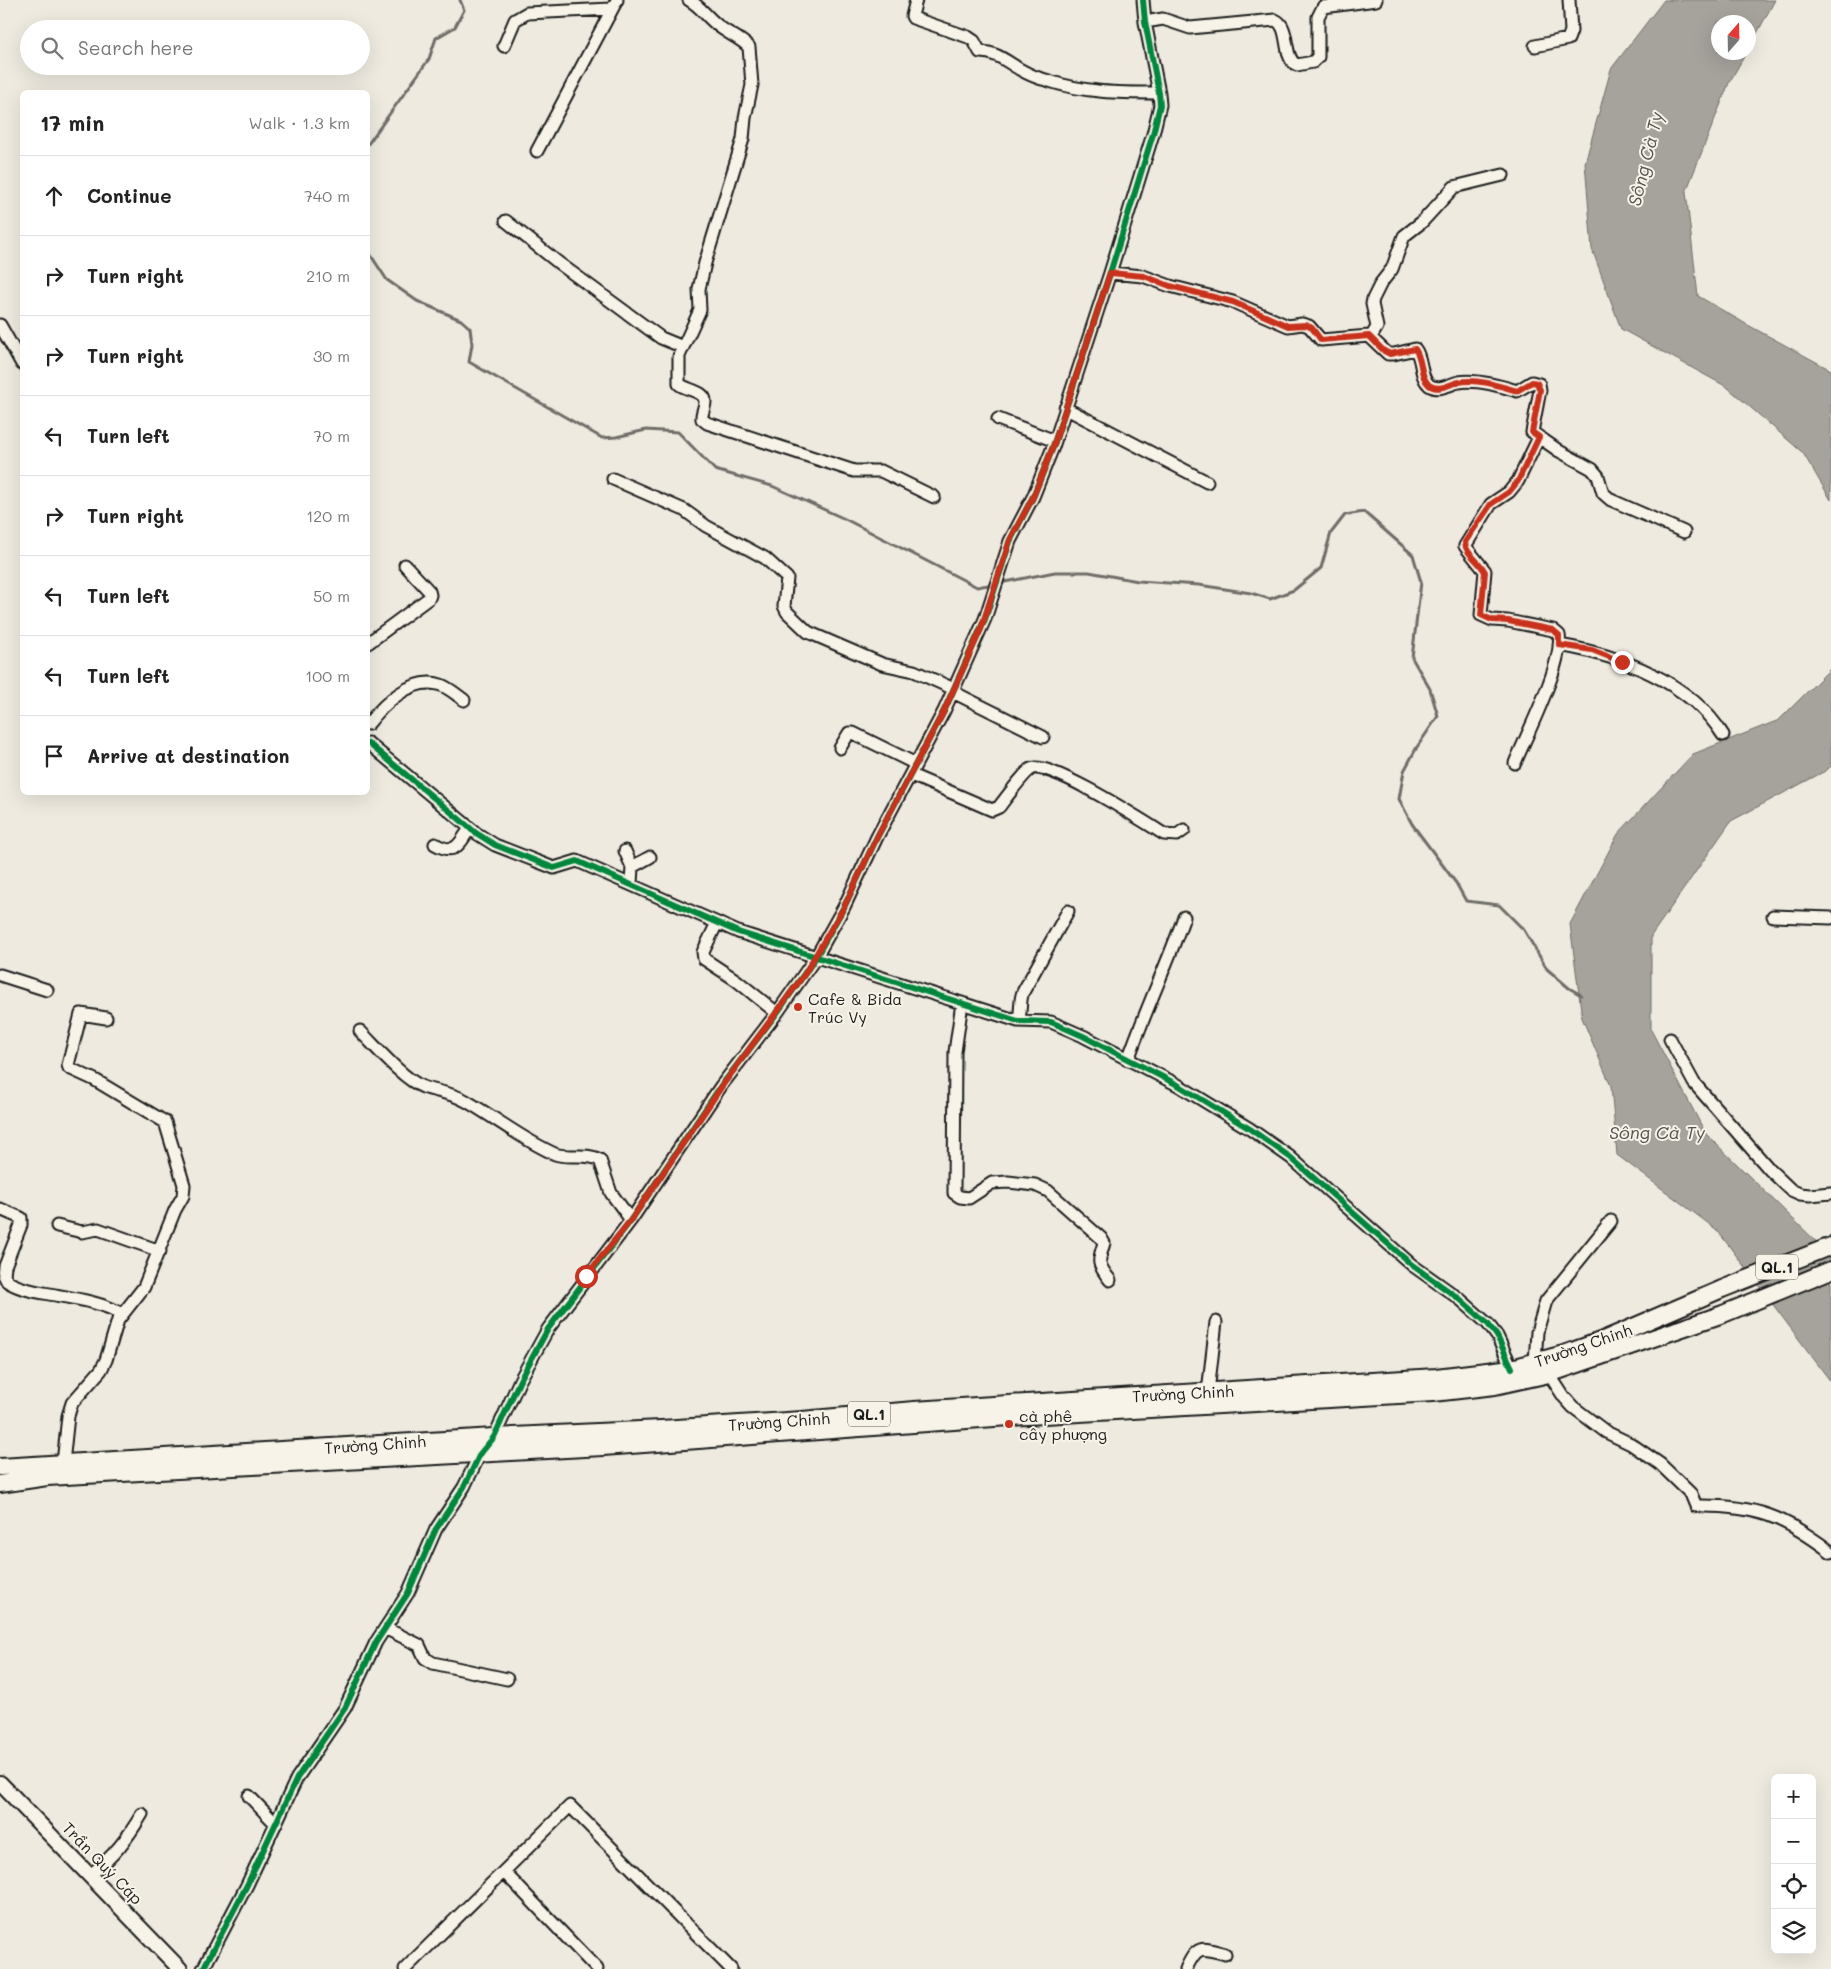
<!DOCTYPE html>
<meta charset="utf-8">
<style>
:root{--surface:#fff;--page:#f6f6f6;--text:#222;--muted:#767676;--line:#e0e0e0}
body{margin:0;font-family:Mali,sans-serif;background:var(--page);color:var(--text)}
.controls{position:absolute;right:15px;bottom:15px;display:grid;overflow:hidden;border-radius:8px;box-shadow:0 5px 20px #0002}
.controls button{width:45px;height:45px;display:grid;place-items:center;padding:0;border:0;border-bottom:1px solid var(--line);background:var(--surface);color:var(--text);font:25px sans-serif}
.compass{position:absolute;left:1711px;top:15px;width:45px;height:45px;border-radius:50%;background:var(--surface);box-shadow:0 5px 20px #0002;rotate:20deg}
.stop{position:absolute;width:15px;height:15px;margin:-11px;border:4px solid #c8321e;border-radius:50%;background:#fff}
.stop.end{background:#c8321e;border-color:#fff;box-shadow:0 1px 5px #0008}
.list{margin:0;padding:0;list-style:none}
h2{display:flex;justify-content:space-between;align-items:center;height:65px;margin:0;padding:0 20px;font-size:21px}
h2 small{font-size:16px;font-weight:400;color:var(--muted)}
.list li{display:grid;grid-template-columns:32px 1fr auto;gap:15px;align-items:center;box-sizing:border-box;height:80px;padding:0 20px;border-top:1px solid var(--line)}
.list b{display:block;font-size:19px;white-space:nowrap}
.list em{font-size:16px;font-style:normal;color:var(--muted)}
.icon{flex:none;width:28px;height:28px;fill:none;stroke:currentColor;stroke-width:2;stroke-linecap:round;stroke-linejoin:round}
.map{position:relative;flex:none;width:1831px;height:1969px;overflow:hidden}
.search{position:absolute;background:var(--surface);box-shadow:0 5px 20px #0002;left:20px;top:20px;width:350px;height:55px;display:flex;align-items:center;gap:12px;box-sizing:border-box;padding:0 18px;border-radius:28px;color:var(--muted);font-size:19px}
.panel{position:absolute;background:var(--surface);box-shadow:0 5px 20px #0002;left:20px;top:90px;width:350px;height:705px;border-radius:8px}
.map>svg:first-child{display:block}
.water{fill:#a6a39d;stroke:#6f6d69}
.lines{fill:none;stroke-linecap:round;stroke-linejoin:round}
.stream{stroke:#6f6d69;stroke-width:3}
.minor-casing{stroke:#1c1c1c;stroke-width:15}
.major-casing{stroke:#1c1c1c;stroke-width:18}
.highway-casing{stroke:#1c1c1c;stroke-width:20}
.minor{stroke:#f7f3e8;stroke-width:11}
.major{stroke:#f7f3e8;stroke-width:14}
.highway{stroke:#f7f3e8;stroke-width:16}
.cycleway-casing{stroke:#f7f3e8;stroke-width:9}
.cycleway{stroke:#00873e;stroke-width:6}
.route{stroke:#c8321e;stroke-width:6}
.poi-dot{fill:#c8321e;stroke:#f7f3e8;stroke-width:2}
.labels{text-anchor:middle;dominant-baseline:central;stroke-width:4;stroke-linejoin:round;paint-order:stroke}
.shield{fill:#f7f3e8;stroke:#5e5c59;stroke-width:1}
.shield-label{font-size:15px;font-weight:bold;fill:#1c1c1c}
.poi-label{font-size:16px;fill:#1c1c1c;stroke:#f7f3e8;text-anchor:start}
.street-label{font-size:16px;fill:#1c1c1c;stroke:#f7f3e8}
.water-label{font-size:18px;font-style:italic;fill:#535250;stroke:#f7f3e8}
</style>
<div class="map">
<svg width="1831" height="1969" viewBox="0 0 1831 1969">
<rect width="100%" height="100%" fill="#eeeae0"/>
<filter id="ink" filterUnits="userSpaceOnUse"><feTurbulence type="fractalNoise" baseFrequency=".02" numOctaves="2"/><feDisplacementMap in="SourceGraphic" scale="10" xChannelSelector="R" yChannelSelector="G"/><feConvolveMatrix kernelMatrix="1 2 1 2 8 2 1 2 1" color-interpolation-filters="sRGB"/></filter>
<g filter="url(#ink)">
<!-- water -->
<path class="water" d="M1664,0H1775L1749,48L1748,22H1718V52L1746,53L1729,83L1686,192L1698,296L1746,324L1831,370V500L1803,453L1727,387L1621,329L1592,249L1585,163L1611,69Z
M1831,668V766L1827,770L1731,821L1651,936V1030L1706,1134L1831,1256V1382L1717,1230L1617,1155L1611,1086L1582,1018L1570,924L1618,834L1693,754L1779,720Z"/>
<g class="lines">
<!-- stream -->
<path class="stream" d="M368,144L429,59L436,38L455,27L464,10L460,0
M368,251L387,280L417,301L461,320L470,328L472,344L469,362L602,438L616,437L646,430L678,432L715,470L772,486L845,519L977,587L994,584
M1000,583L1055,572H1089L1138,581L1199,585L1251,593L1270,599L1294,590L1321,568L1331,533L1345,515L1364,512L1413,555L1421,582L1412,658L1430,689L1438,716L1417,747L1404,771L1399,799L1412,824L1456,883L1466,901L1499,905L1524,930L1547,969L1569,988L1581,995"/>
<!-- minor casing -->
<g class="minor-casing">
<path id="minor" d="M689,0C700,6 706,16 716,24C726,33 739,37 749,47L752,85L745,118L743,139L705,263L699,289L700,310L679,356V384C686,390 706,391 705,402C705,408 701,413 702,419L707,423L854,471H881L934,497
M916,0L912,16L913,18L968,37L974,41L980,52C997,52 1007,62 1021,70C1028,74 1037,78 1046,80C1084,93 1119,93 1159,93
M1145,22L1163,19L1190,28L1275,20C1291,26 1282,59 1297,65L1313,62L1318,57V17L1323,7L1376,0
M504,46L515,20L527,13L611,9
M1535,46L1568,39L1571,31L1569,0
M537,151L617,0
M506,221L560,264L661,338L683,347
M1110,273L1143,276L1170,286L1233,302L1288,326L1302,324L1309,326L1321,340L1369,336L1388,354H1394L1415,349C1423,359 1419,376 1429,385C1439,392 1449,384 1459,382C1476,379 1501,386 1517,391L1532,382L1539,384L1540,390L1532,432L1539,437L1518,481L1509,492L1491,504L1465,546L1485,571L1481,615L1492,620L1508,621L1553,630L1559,635C1564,662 1526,736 1515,763
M0,325L22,364
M1371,337L1377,327L1372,304L1373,299L1381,283L1392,269L1404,236L1422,222L1454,187L1503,175
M1065,408L1207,482
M998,419L1055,441
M1539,437L1559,451L1592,469L1598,476L1603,493L1611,500L1684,532
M613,479L684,510L706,526L765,558L787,578L784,606L787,612L808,632L882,664L914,671L954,689
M368,643L429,598L430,595L429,591L405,565
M1559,645C1618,655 1690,681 1723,735
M953,692L1043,737
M368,724C383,705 412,675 441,685C449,688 457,695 464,700
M368,743L476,833L495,845L554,868L577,861L738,932L1018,1021L1051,1022L1083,1036L1178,1085L1250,1129L1290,1157L1412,1265L1461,1300L1488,1324L1497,1336L1512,1368
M840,748L849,733H853L916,764
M911,775L992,810L999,807C1006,798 1023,774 1031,769C1047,759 1146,823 1164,834L1177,835L1184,830
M435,844C456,856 459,844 470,828
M625,851L632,867L631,884
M632,867L650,857
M1773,916L1831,918
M717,923L703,952L704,959L736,980L777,1013
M0,975L47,990
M962,1003L955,1052L954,1193L960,1197L969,1198L992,1183L1008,1182L1035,1185L1048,1191L1101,1238L1104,1243C1098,1262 1097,1264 1110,1280
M1018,1021C1022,1011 1019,1001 1023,992L1068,911
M360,1031C376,1047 403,1079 423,1087C437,1092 453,1093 466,1101C496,1118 523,1140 555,1154C569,1159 586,1152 600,1160L611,1193L631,1220
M1670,1039L1694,1083L1770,1170L1791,1190L1800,1194L1810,1195L1831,1193
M1128,1060C1145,1011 1167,965 1184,917
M0,1209L21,1218V1225L5,1266L4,1275L7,1281C17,1288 32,1291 44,1293C70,1298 99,1301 122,1314
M57,1226L82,1232L98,1229L160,1251
M1535,1362L1537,1332L1546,1301L1611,1221
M1549,1374L1564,1397L1573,1407L1606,1432L1631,1444L1660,1464L1691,1494L1696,1506C1755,1505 1784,1516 1831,1552
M1208,1392L1216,1322
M63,1463L68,1416L72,1403L101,1370L106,1360L118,1320L144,1287L175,1210L183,1196L184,1185L165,1122L95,1080L69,1068L68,1065L81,1014L106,1018
M385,1628L419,1645L425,1658L433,1663L507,1679
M249,1796L276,1824
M504,1872L597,1969
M90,1875C114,1856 127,1839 142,1814
M203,1969L247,1885L297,1778L345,1708L376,1642L408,1593L436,1529L464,1487L480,1454L494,1437L520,1380L548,1329L631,1220L721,1086L777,1013L816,957L844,907L877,837L944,711L985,619L1010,541L1033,497L1053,447L1110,273L1153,134L1160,105L1159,93L1145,22L1143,0
M405,1969L570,1806L731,1969
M1186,1969C1197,1945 1201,1947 1225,1954"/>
</g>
<!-- major casing -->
<g class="major-casing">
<path id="major" d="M0,1783L180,1969"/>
</g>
<!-- highway casing -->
<g class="highway-casing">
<path id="highway" d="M0,1467L494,1437L661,1429L802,1420L914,1410L1436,1377L1512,1368L1564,1354L1603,1340L1722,1289L1831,1246
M0,1484L47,1477L603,1447L994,1418L1433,1393L1495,1386L1549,1374L1723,1314L1831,1270"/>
</g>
<!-- minor -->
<use href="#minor" class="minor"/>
<!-- major -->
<use href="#major" class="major"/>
<!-- highway -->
<use href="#highway" class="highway"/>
<!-- cycleway casing -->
<g class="cycleway-casing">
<path id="cycleway" d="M368,743L476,833L495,845L554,868L577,861L738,932L1018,1021L1051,1022L1083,1036L1178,1085L1250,1129L1290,1157L1412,1265L1461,1300L1488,1324L1497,1336L1512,1368
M203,1969L247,1885L297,1778L345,1708L376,1642L408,1593L436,1529L464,1487L480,1454L494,1437L520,1380L548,1329L631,1220L721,1086L777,1013L816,957L844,907L877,837L944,711L985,619L1010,541L1033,497L1053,447L1110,273L1153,134L1160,105L1159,93L1145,22L1143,0"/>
</g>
<!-- cycleway -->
<use href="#cycleway" class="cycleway"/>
</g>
</g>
<g class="lines" filter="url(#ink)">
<!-- route -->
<path class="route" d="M586,1276L631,1220L722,1086L804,975L844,907L877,837L944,711L981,629L1010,540L1033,497L1053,447L1110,273L1144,276L1170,286L1233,302L1288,326L1306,325L1312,328L1321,340L1369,336L1384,351L1390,354L1415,349C1423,359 1419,376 1429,385C1439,392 1449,384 1459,382C1476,378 1500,386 1517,391L1532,382L1537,383L1540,390L1532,432L1539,437L1518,481L1509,492L1491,504L1465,542C1465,554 1480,561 1485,572L1481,615L1492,620L1508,621L1553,630L1559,635V645L1592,650L1622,662"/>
</g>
<!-- markers -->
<g class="poi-dot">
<circle cx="798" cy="1007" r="5"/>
<circle cx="1009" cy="1424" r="5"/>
</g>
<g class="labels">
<!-- shield labels -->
<g class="shield">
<rect x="1756" y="1254.5" width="42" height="25" rx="4"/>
<rect x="848" y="1401.5" width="42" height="25" rx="4"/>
</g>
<g class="shield-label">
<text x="1777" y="1267">QL.1</text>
<text x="869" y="1414">QL.1</text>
</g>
<!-- poi labels -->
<g class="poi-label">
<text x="808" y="998">Cafe &amp; Bida<tspan x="808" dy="18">Trúc Vy</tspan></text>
<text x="1019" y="1415">cà phê<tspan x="1019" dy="18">cây phượng</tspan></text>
</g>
<!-- street labels -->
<g class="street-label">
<text transform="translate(1583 1345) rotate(-19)">Trường Chinh</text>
<text transform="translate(1183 1393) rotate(-3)">Trường Chinh</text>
<text transform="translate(779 1421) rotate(-4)">Trường Chinh</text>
<text transform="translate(375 1444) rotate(-4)">Trường Chinh</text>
<text transform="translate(103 1863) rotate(46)">Trần Quý Cáp</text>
</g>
<!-- water labels -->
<g class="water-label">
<text transform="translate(1645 159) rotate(-76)">Sông Cà Ty</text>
<text x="1657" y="1132">Sông Cà Ty</text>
</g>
</g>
</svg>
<div class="controls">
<button>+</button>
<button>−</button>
<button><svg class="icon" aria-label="locate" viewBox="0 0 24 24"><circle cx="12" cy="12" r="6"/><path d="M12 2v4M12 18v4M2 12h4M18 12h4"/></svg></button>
<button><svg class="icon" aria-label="layers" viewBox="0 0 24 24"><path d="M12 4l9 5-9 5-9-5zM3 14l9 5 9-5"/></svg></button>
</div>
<svg class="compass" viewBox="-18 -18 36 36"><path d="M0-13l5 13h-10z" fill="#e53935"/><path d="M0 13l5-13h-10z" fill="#767676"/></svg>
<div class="stop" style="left:586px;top:1276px"></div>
<div class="stop end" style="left:1622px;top:662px"></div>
<div class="search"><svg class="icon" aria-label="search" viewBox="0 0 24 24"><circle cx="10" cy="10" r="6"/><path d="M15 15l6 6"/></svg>Search here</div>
<section class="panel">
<h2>17 min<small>Walk · 1.3 km</small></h2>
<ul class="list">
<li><svg class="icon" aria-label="ahead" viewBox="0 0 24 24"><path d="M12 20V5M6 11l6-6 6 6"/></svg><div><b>Continue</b></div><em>740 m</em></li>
<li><svg class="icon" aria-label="right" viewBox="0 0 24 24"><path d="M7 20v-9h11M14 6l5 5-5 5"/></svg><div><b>Turn right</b></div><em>210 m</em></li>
<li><svg class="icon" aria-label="right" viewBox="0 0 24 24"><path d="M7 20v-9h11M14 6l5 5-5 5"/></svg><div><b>Turn right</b></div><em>30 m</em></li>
<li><svg class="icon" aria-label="left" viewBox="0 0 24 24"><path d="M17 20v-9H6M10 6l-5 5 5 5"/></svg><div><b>Turn left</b></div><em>70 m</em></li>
<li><svg class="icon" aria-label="right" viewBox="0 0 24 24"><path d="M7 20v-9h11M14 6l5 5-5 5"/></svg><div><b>Turn right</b></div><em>120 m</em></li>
<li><svg class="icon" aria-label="left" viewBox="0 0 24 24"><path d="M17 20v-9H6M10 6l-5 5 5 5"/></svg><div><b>Turn left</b></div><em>50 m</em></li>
<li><svg class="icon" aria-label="left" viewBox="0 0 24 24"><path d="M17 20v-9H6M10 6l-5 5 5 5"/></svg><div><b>Turn left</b></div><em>100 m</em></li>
<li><svg class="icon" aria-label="arrive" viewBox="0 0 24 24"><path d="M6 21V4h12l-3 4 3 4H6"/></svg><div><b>Arrive at destination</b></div></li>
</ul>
</section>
</div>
